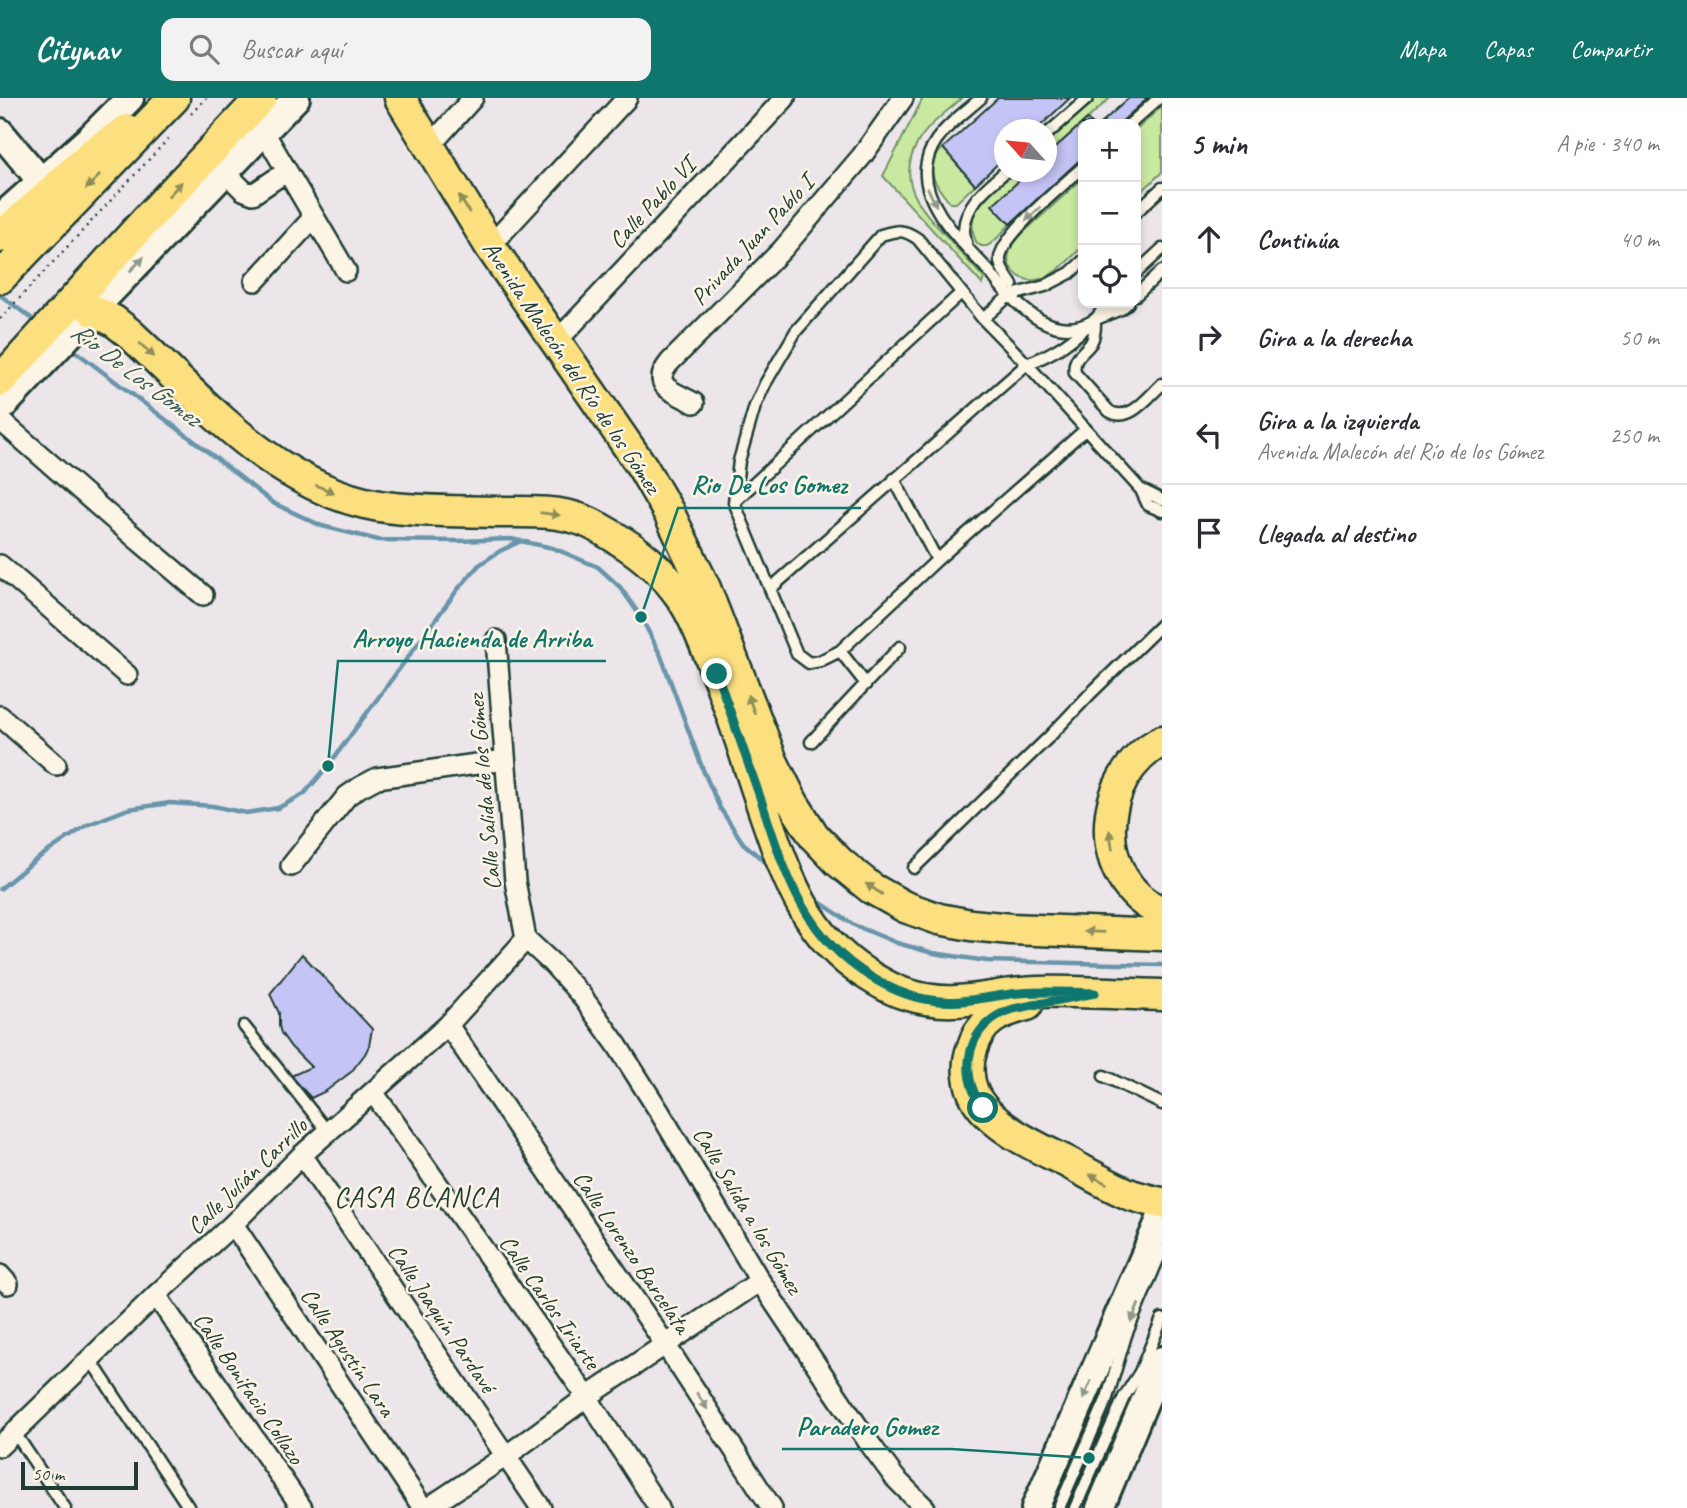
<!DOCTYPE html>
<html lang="es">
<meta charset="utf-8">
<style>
:root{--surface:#fff;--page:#f2f2f3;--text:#2b2b33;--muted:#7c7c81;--line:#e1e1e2;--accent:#0f766e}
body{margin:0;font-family:Caveat,sans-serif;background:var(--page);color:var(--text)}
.controls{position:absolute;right:21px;top:21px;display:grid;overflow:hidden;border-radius:14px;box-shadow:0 4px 10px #0003}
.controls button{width:63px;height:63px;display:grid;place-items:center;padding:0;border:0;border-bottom:2px solid var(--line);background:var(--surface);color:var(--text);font:35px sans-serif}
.compass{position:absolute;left:994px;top:21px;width:63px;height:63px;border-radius:50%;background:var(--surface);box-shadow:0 4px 10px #0003;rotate:297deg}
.scale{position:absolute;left:21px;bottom:18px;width:117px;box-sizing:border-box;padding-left:7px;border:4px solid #1f3d34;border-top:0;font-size:19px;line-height:24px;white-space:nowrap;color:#1f3d34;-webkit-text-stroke:5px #fcf5e5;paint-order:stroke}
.stop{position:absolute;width:21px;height:21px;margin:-16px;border:5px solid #0f766e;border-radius:50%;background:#fff}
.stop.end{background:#0f766e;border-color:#fff;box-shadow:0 2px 7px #0008}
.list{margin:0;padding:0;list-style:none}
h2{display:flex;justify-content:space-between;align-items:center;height:91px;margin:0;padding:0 28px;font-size:30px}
h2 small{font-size:23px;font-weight:400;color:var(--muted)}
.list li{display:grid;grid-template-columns:46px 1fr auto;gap:21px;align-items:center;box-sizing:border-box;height:98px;padding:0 28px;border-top:2px solid var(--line)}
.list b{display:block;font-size:26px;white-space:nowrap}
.list p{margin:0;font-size:23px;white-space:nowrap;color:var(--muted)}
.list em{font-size:23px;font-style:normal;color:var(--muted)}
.icon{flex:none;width:38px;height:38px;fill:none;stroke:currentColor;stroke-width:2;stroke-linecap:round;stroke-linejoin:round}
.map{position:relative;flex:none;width:1162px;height:1410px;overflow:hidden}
header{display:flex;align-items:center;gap:42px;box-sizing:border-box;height:98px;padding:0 35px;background:var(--accent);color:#fff}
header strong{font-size:33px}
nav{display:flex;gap:38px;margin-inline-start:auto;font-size:24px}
.search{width:490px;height:63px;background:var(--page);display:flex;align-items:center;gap:18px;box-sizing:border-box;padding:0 24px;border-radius:14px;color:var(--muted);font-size:26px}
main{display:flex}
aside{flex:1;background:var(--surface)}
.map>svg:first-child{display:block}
.green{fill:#c9e9a1;stroke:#74936a;stroke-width:2}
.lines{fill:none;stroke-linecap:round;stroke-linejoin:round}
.stream{stroke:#6995aa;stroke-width:4.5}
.building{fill:#c5c4f6;stroke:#1f3d34;stroke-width:2}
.lane-casing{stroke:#1f3d34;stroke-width:15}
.street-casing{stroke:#1f3d34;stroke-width:24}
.secondary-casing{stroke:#1f3d34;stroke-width:32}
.primary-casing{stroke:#1f3d34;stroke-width:35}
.path{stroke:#1f3d34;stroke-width:2.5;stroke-dasharray:2 5;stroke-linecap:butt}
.lane{stroke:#fcf5e5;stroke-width:10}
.street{stroke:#fcf5e5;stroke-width:19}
.secondary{stroke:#fcf5e5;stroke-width:26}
.primary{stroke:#fce080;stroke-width:30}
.oneway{fill:#8e8e5a}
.oneway2{fill:#8e998c}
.route{stroke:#0f766e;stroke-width:9}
.labels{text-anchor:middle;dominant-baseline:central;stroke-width:5;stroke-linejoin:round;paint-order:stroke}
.street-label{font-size:24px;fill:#1f3d34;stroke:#fcf5e5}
.water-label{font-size:26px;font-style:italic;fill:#385a5b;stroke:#fcf5e5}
.quarter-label{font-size:28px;letter-spacing:2px;fill:#1f3d34;stroke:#fcf5e5}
.leader{fill:none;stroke:#0f766e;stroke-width:2.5}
.callout-dot{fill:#0f766e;stroke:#fcf5e5;stroke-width:2.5}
.callout-label{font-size:26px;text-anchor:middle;font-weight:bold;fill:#0f766e;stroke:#fcf5e5;stroke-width:5;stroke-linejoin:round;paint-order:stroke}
</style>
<header>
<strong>Citynav</strong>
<div class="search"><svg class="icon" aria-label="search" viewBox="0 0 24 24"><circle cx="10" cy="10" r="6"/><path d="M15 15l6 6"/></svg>Buscar aquí</div>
<nav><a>Mapa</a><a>Capas</a><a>Compartir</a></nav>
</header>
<main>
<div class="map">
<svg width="1162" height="1410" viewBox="0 0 1162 1410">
<rect width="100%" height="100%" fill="#ece6ea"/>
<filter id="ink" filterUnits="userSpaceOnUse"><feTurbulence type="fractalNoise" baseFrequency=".0143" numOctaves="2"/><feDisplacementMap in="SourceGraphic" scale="14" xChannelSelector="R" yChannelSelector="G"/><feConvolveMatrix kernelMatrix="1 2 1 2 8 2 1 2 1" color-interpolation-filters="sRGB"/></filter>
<g filter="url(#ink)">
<!-- green -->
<path class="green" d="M923,0H962C947,14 927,27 917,46C895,85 923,113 948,140C960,154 972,167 984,180L982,186L883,78Z
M1096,0H1110L1047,58L1046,45Z
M1162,8V74L1136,99V32Z
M943,50L975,87L956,105H950C935,87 922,70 943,50Z
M1015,74H1029L993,107L1010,126C1005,131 993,147 986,148C972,151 971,126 974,117C981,99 1001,86 1015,74Z
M1083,80V148C1067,164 1038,198 1014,174C1005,165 1008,156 1013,144Z"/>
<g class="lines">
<!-- stream -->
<path class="stream" d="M0,197L39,226
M71,250L194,343L273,405L322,428L378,442L458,443L511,441L553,450L598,469L620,489L641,519L661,558L703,672L720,710L743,745L771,769
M0,791L34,763L87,727L128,711L170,705L213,708L246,715L278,710L304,696L328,668L458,491L479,467L500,453L521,443
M812,799L854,827L897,845L933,855L987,863L1162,867"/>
</g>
<!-- building -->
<path class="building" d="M998,0H1070L1036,32H1004V60L975,87L943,50Z
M1129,0H1148L1119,26H1100Z
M1087,21L1092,26H1083V59L1010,126L992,107L1029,74H1046V58Z
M302,856L372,931L369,948L365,956L351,974L326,993L311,1000L291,978L311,969L291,949L281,935L279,928V915L270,896Z"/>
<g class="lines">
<!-- lane casing -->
<g class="lane-casing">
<path id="lane" d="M981,0C961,18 932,36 927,64C918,105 963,145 988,172C995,180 1001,190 1009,197C1031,220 1062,242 1094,222C1099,219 1103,210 1106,205
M1130,26L1159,0
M1046,37L1088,0
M1136,114L1162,90
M967,149C966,144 964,137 964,132C965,106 987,89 1005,74
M1136,175L1162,151
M1012,187C1007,179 1001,172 1000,163C997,140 1065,86 1083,69
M1136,197L1162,173
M983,221L1009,198L1045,188L1070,175L1083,163
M1096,221L1121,211L1128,205
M1086,331L937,462L840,553L820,563L809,565L797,556L734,404L739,363L755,308L765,286L796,233L881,137C898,132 904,131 918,141L983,221L1027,266L1141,392L1148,407L1162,413
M894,381L937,462
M1142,392L1162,402
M734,404L961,195
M770,491L1027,266C1057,254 1072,243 1095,221C1095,229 1095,238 1091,245C1083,256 1072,259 1075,275L1109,313C1129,326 1148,299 1162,286
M840,553L866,586
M811,644L900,549
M914,770L1050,638L1090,596L1162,526
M244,928L328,1034
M1104,978L1162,1006
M90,1261L189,1410
M15,1335L65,1410
M1059,1410L1107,1300L1126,1237L1162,1152
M1075,1410L1124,1299L1140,1274L1162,1221"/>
</g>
<!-- street casing -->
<g class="street-casing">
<path id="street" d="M264,34L346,173
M429,49L473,0
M225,74L243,92L253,96L287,73
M490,148L627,0
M255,183L314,119
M556,244L785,0
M694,305C674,293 649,289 670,264L782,152L862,58L903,0
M0,322L111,419L203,497
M0,467L127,577
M496,542L515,783L526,841
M0,618L56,667
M291,768L347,698L360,689L377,680L505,662
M526,841L552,865L581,897L617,947L659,1013L760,1183L790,1228L867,1342L895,1380L925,1410
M448,927L665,1246L772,1410
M373,994L587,1299L659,1410
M302,1057L541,1410
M233,1126L423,1410
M0,1177L8,1186
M156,1197L302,1410
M0,1348L156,1197L233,1126L302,1057L448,927L526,841
M428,1410L506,1358L587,1299L760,1183"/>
</g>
<!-- secondary casing -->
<g class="secondary-casing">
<path id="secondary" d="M0,34L41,83
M8,113L91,39L130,0
M0,311L90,215L296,0
M1035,1410L1162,1117
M1100,1410L1162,1262"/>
</g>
<!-- primary casing -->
<g class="primary-casing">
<path id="primary" d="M400,0L490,148L643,370L669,415L705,490L772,663L793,705L814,738L839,764L871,790L905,809L939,821L971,827L1011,831L1162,837
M0,139L45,100L91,56L127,32
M0,180L174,0
M92,212L114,223L128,234C202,302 275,390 379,408C416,414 459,413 496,414C526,414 557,412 585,423C597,428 610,436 621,443C645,458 665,476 681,499C694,517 702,540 711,561C731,609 746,660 763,710C785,774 805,838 866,876C879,884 893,893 909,897C957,912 991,895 1038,894C1079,893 1121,896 1162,897
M0,283L146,122L261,0
M1162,643C1095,677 1090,783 1162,814
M1027,907C1000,914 981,921 972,951C966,967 968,987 977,1002C995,1031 1039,1050 1069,1065C1089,1076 1109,1088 1131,1097C1141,1100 1151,1103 1162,1105"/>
</g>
<!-- path -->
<path class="path" d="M191,16L206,0
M0,221L170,39"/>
<!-- lane -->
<use href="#lane" class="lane"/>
<!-- street -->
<use href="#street" class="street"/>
<!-- secondary -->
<use href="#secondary" class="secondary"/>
<!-- primary -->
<use href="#primary" class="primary"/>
</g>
<!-- one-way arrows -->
<defs><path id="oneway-solid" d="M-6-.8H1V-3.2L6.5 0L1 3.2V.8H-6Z" transform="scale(1.75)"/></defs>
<g class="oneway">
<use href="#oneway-solid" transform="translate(93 84) rotate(135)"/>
<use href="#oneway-solid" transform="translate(175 91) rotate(-47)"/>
<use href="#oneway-solid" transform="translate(464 106) rotate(-122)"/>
<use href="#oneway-solid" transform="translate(147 252) rotate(43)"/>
<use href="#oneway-solid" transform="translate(325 391) rotate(22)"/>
<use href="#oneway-solid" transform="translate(550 416) rotate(8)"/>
<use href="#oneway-solid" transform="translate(751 606) rotate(-111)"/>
<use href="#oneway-solid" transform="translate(1111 742) rotate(-99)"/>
<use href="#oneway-solid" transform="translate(874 791) rotate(-147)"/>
<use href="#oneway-solid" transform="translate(1094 834) rotate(-178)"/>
<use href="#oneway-solid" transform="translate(1098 1081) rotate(-152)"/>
</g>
<g class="oneway2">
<use href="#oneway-solid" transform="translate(932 99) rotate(65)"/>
<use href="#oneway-solid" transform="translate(1033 116) rotate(137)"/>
<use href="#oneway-solid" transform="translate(137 166) rotate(-46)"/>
<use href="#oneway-solid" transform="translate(1135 1215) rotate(113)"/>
<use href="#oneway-solid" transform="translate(1087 1292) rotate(113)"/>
<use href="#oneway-solid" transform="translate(702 1303) rotate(57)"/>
</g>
</g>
<g class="lines" filter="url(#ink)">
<!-- route -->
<path class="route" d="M717,576C732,618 746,660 761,702C785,774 802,837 871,879C887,889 906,898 925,901C959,908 987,898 1020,895C1045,893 1070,894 1095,895L1013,911C968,924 956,974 983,1010"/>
</g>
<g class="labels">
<!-- street labels -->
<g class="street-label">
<text transform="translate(652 105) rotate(-47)">Calle Pablo VI</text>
<text transform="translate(752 142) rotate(-47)">Privada Juan Pablo I</text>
<text transform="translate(572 269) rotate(56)">Avenida Malecón del Río de los Gómez</text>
<text transform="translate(484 694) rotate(-95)">Calle Salida de los Gómez</text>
<text transform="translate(247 1078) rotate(-44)">Calle Julián Carrillo</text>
<text transform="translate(748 1112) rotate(59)">Calle Salida a los Gómez</text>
<text transform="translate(632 1154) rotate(56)">Calle Lorenzo Barcelata</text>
<text transform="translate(550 1204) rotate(55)">Calle Carlos Iriarte</text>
<text transform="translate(442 1220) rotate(56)">Calle Joaquín Pardavé</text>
<text transform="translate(348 1254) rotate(56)">Calle Agustín Lara</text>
<text transform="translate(249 1290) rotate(56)">Calle Bonifacio Collazo</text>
</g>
<!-- water labels -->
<g class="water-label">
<text transform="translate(136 276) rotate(37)">Rio De Los Gomez</text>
</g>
<!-- quarter labels -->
<g class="quarter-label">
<text x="417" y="1098">CASA BLANCA</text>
</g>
</g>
<!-- callouts -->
<path class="leader" d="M641 519L678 410H861M328 668L338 563H606M1089 1360L951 1351H782"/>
<g class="callout-dot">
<circle cx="641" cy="519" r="7"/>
<circle cx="328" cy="668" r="7"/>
<circle cx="1089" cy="1360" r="7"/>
</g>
<g class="callout-label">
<text x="769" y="395">Rio De Los Gomez</text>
<text x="472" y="549">Arroyo Hacienda de Arriba</text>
<text x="867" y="1337">Paradero Gomez</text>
</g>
</svg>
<div class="controls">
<button>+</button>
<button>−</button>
<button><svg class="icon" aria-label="locate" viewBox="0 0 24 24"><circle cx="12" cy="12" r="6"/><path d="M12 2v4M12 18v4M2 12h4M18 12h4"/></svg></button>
</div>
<svg class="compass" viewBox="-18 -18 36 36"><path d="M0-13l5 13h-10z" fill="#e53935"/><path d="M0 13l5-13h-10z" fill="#7c7c81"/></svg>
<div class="scale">50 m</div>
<div class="stop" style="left:983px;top:1010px"></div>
<div class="stop end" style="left:717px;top:576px"></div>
</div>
<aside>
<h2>5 min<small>A pie · 340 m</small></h2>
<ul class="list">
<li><svg class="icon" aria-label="ahead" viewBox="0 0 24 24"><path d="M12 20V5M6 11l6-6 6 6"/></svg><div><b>Continúa</b></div><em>40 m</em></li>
<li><svg class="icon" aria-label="right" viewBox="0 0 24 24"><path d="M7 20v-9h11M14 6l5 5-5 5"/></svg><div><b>Gira a la derecha</b></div><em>50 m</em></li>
<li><svg class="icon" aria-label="left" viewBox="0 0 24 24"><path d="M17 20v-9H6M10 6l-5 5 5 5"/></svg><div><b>Gira a la izquierda</b><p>Avenida Malecón del Río de los Gómez</p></div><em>250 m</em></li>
<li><svg class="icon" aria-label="arrive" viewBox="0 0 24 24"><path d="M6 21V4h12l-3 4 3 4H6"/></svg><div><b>Llegada al destino</b></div></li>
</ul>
</aside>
</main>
